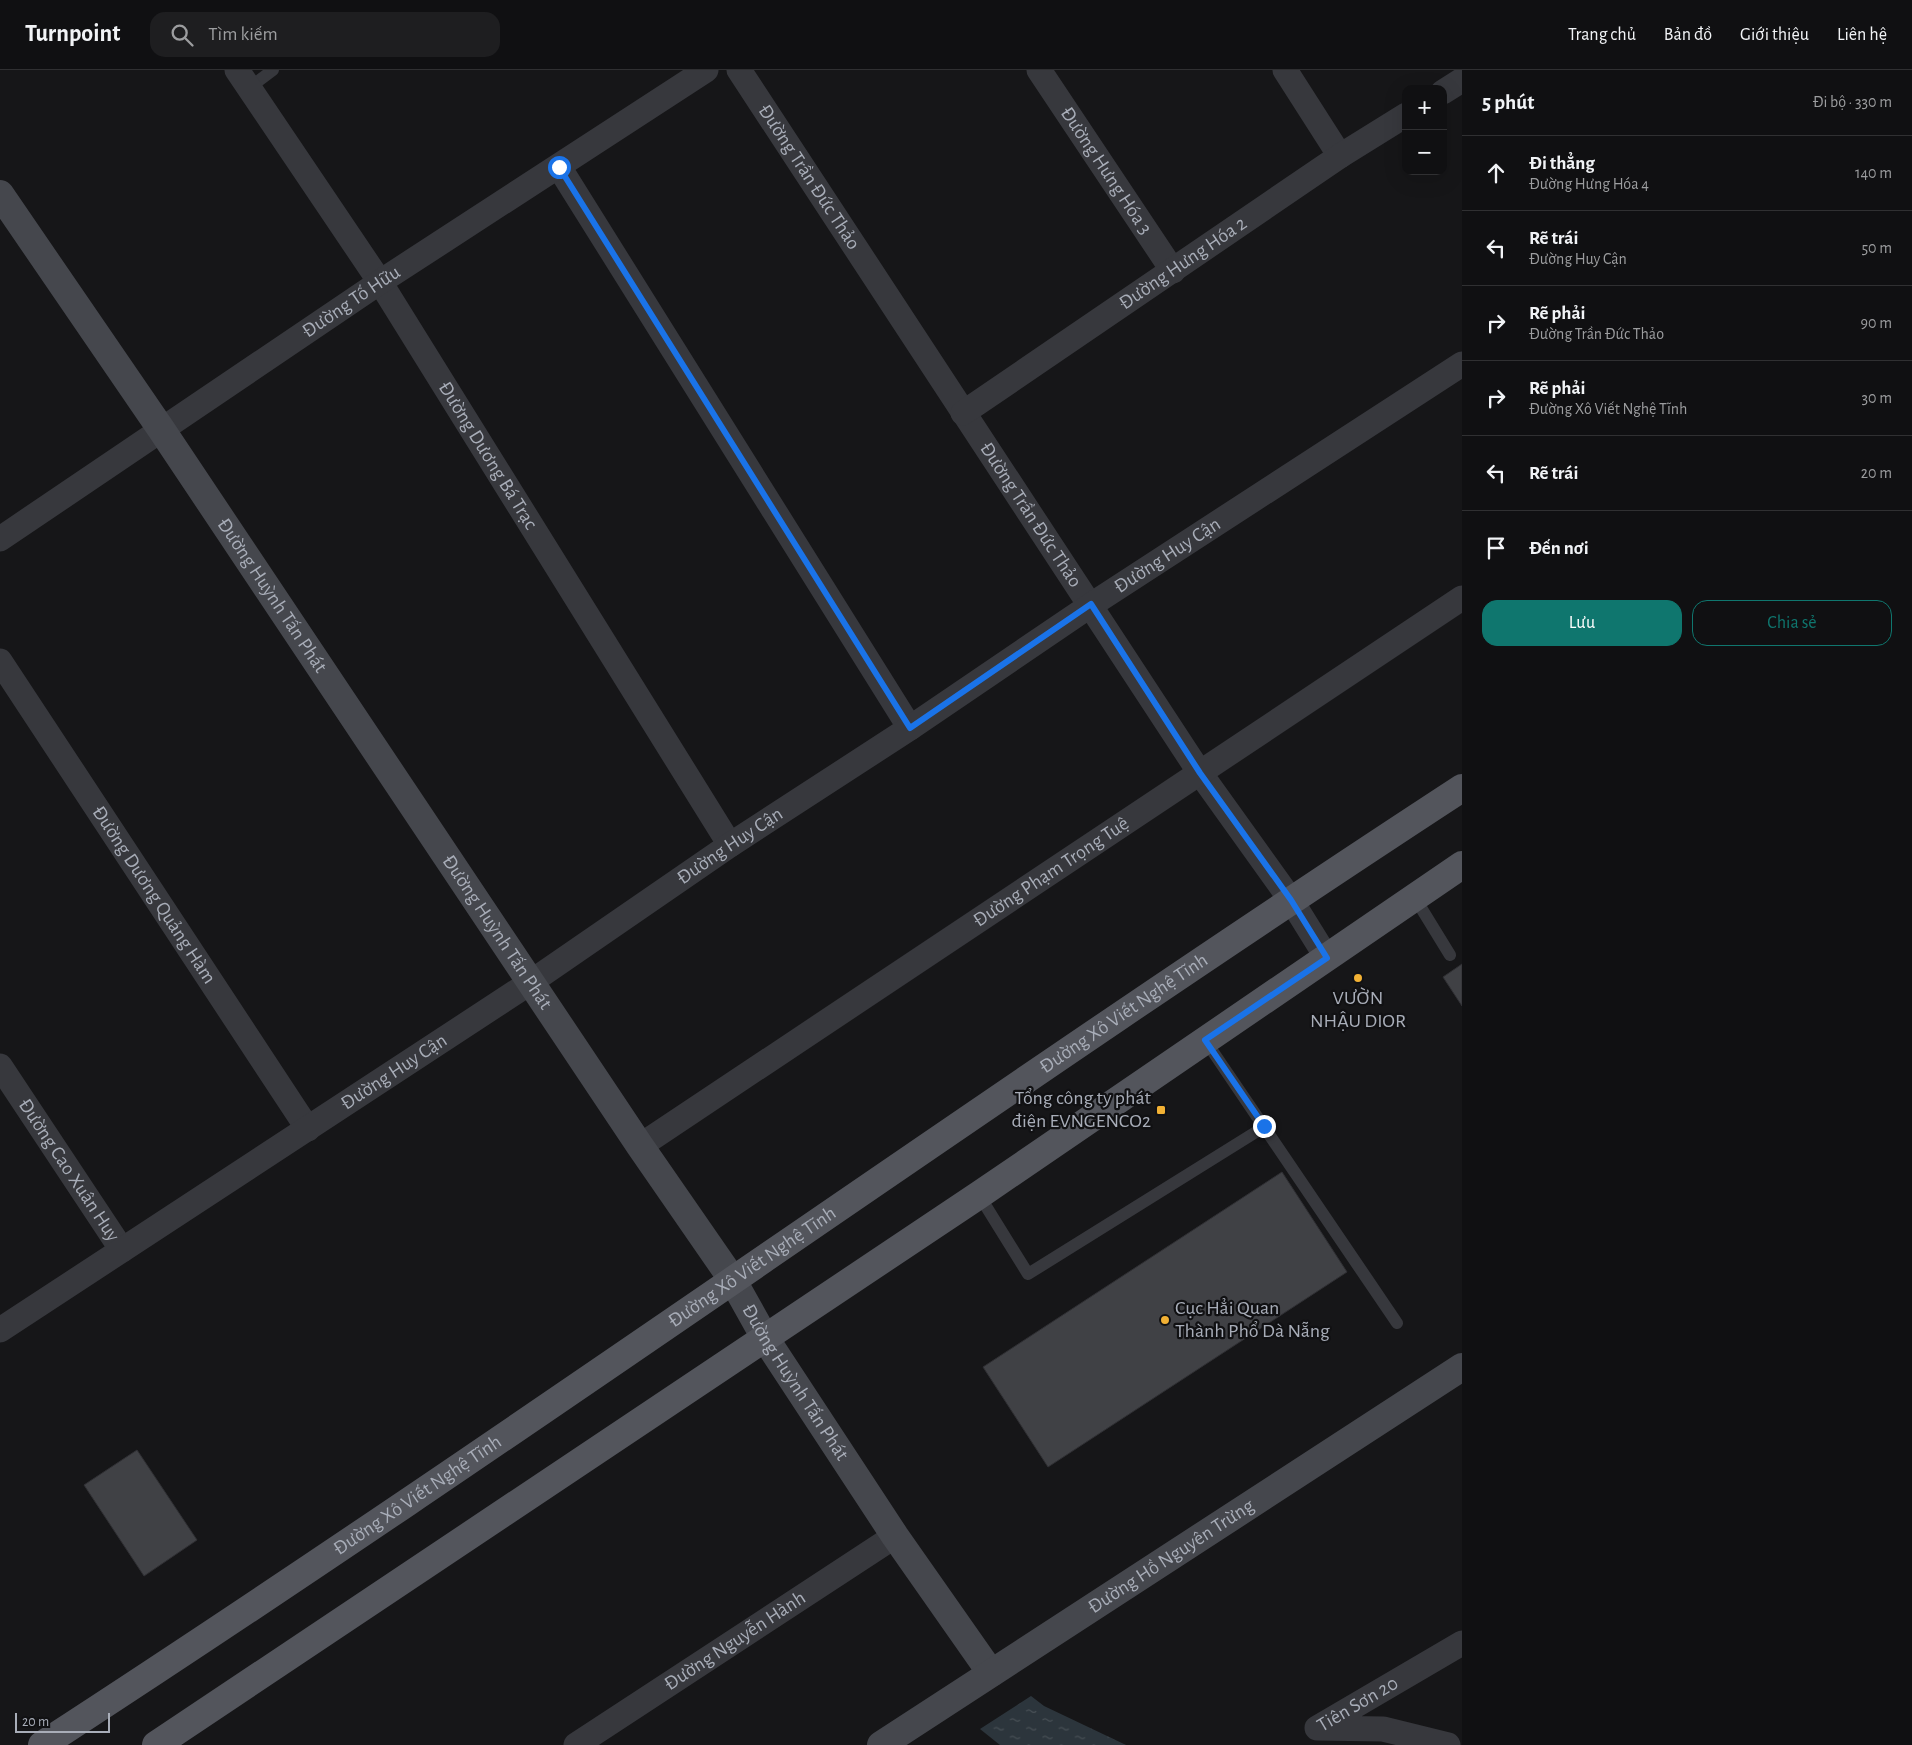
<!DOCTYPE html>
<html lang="vi">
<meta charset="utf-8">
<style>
:root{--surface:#101012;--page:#1e1e20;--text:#f1f3f6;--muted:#9c9d9f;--line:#303032;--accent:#0f766e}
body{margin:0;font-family:"Alegreya Sans",sans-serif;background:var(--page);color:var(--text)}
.controls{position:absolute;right:15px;top:15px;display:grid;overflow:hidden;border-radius:10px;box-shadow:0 5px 20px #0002}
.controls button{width:45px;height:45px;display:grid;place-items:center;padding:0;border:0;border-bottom:1px solid var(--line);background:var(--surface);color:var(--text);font:25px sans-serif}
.scale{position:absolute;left:15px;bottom:12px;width:95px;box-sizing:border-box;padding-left:5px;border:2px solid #a8adb8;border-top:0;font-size:14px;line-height:18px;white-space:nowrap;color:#a8adb8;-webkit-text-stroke:4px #111113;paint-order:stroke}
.stop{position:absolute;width:15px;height:15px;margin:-11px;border:4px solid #1a73e8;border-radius:50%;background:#fff}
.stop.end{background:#1a73e8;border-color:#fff;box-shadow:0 1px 5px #0008}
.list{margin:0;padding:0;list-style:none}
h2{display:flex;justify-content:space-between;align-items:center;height:65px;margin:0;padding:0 20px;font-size:21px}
h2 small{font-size:16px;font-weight:400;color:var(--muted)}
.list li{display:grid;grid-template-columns:32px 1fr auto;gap:15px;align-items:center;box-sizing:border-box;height:75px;padding:0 20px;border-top:1px solid var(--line)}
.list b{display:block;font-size:19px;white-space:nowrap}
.list p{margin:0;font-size:16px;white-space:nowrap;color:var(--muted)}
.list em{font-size:16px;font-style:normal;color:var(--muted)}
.actions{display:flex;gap:10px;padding:15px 20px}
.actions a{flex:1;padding:11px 0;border:1px solid var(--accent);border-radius:15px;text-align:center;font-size:18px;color:var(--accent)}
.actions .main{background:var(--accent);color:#fff}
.icon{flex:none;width:28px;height:28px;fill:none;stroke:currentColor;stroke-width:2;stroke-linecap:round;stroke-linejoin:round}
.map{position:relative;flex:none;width:1462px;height:1675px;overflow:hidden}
header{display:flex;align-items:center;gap:30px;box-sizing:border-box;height:70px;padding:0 25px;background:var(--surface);border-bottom:1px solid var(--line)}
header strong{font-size:24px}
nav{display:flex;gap:28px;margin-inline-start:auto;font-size:18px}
.search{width:350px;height:45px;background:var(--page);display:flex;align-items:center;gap:12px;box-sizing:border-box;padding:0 18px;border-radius:15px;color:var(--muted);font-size:19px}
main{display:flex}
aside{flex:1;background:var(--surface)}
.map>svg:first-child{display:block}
.water{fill:url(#water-ripples)}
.building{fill:#404145;stroke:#303034}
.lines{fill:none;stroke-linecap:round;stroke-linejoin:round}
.lane{stroke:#37383d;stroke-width:12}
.street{stroke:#37383d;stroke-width:25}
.secondary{stroke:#45474d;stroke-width:28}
.primary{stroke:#53555c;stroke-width:28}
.route{stroke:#1a73e8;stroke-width:6}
.poi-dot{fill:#f2b134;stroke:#111113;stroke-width:2}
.labels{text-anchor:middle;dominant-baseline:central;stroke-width:4.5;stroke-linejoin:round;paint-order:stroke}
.street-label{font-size:20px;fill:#a8adb8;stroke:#111113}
.poi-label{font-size:20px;fill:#a8adb8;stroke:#111113}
</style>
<header>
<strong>Turnpoint</strong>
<div class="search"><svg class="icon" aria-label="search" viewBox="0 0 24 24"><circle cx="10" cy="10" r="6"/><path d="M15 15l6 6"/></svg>Tìm kiếm</div>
<nav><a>Trang chủ</a><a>Bản đồ</a><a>Giới thiệu</a><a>Liên hệ</a></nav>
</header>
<main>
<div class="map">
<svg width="1462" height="1675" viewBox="0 0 1462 1675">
<defs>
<pattern id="water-ripples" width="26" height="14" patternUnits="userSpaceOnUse" patternTransform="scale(1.25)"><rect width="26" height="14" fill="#2c353c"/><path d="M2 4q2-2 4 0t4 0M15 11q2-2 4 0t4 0" fill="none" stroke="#485056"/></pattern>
</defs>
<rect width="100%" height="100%" fill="#161618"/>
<!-- water -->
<path class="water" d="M1031,1626L1044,1636L1126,1675H1000L980,1659Z"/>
<!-- building -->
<path class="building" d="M1462,894V936L1443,907Z
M1282,1102L1347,1202L1048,1397L983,1297Z
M137,1380L197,1470L144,1506L84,1415Z"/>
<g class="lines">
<!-- lane -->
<path class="lane" d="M249,18L273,0
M1415,828L1450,885
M1205,970L1397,1253
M979,1125L1028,1204L1264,1057"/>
<!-- street -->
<g class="street">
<path id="s1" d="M237,0L380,212L730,775"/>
<path id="s2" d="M739,0L1200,703L1291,830L1327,888"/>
<path id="s3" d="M1039,0L1173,201"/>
<path d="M1285,0L1340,86"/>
<path d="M1443,22L1462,10"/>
<path d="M559,97L910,658"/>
<path id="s4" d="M963,343L1340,86L1406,45"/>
<path id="s5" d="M0,469L380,212L706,0"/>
<path id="s6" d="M0,591L308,1059"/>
<path id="s7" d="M0,996L122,1180"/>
<path id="s8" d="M640,1076L1462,528"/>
<path id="s9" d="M0,1260L531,912L730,775L910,658L1091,535L1462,294"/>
<path id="s10" d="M576,1675L895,1466"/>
<path id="s11" d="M1448,1675L1383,1659L1317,1658L1462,1573"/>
</g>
<!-- secondary -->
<g class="secondary">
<path id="s12" d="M0,124L161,359L640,1076L732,1209L765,1268L895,1466L991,1603"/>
<path id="s13" d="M881,1675L1462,1297"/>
</g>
<!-- primary -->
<g class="primary">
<path id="s14" d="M42,1675C521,1364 984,1030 1462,718"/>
<path d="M156,1675L979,1125L1462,795"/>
</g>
</g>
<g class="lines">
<!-- route -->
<path class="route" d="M559,97L910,658L1091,534L1200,703L1291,830L1327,888L1205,970L1264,1056"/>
</g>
<!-- markers -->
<g class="poi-dot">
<circle cx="1358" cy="908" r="5"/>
<rect x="1156" y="1035" width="10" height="10" rx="2.5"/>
<circle cx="1165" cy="1250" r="5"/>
</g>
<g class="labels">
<!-- street labels -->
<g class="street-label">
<text stroke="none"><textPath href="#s3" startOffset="121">Đường Hưng Hóa 3</textPath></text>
<text stroke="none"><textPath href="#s2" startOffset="128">Đường Trần Đức Thảo</textPath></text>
<text stroke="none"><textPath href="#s4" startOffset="266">Đường Hưng Hóa 2</textPath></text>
<text stroke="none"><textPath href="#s5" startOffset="424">Đường Tố Hữu</textPath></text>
<text stroke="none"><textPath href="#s1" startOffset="460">Đường Dương Bá Trạc</textPath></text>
<text stroke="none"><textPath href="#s2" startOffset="532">Đường Trần Đức Thảo</textPath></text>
<text stroke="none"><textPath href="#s9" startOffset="1401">Đường Huy Cận</textPath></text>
<text stroke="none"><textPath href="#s12" startOffset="485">Đường Huỳnh Tấn Phát</textPath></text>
<text stroke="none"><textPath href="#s9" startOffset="876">Đường Huy Cận</textPath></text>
<text stroke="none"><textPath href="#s8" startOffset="494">Đường Phạm Trọng Tuệ</textPath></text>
<text stroke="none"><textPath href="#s6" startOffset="280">Đường Dương Quảng Hàm</textPath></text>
<text stroke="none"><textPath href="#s12" startOffset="890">Đường Huỳnh Tấn Phát</textPath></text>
<text stroke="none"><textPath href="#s14" startOffset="1306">Đường Xô Viết Nghệ Tĩnh</textPath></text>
<text stroke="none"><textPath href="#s9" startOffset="471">Đường Huy Cận</textPath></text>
<text stroke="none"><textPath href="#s7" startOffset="125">Đường Cao Xuân Huy</textPath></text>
<text stroke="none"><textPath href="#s14" startOffset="856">Đường Xô Viết Nghệ Tĩnh</textPath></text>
<text stroke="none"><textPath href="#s12" startOffset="1430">Đường Huỳnh Tấn Phát</textPath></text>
<text stroke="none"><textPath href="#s14" startOffset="451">Đường Xô Viết Nghệ Tĩnh</textPath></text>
<text stroke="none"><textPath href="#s13" startOffset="346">Đường Hồ Nguyên Trừng</textPath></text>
<text stroke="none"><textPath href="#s10" startOffset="190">Đường Nguyễn Hành</textPath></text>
<text stroke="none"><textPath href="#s11" startOffset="180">Tiên Sơn 20</textPath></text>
</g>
<!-- poi labels -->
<g class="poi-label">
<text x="1358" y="928">VƯỜN<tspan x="1358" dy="23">NHẬU DIOR</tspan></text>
<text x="1151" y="1028" text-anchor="end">Tổng công ty phát<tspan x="1151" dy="23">điện EVNGENCO2</tspan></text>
<text x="1175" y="1238" text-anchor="start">Cục Hẳi Quan<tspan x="1175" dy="23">Thành Phổ Dà Nẵng</tspan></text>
</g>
</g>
</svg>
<div class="controls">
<button>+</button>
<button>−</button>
</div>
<div class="scale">20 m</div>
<div class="stop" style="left:559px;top:97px"></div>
<div class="stop end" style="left:1264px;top:1056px"></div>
</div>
<aside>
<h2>5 phút<small>Đi bộ · 330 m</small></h2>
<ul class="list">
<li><svg class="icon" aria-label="ahead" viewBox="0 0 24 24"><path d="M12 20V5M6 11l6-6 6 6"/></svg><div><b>Đi thẳng</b><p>Đường Hưng Hóa 4</p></div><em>140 m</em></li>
<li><svg class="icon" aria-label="left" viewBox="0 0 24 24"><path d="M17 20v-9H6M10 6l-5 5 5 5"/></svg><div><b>Rẽ trái</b><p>Đường Huy Cận</p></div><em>50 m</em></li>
<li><svg class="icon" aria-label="right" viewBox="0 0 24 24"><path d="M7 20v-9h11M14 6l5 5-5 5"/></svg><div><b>Rẽ phải</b><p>Đường Trần Đức Thảo</p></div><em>90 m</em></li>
<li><svg class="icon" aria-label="right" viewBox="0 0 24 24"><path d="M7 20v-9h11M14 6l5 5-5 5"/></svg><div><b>Rẽ phải</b><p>Đường Xô Viết Nghệ Tĩnh</p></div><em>30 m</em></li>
<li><svg class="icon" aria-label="left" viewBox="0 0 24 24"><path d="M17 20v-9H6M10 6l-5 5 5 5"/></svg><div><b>Rẽ trái</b></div><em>20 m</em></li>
<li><svg class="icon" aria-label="arrive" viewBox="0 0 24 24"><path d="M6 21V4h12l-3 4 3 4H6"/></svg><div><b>Đến nơi</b></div></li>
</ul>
<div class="actions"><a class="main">Lưu</a><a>Chia sẻ</a></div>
</aside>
</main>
